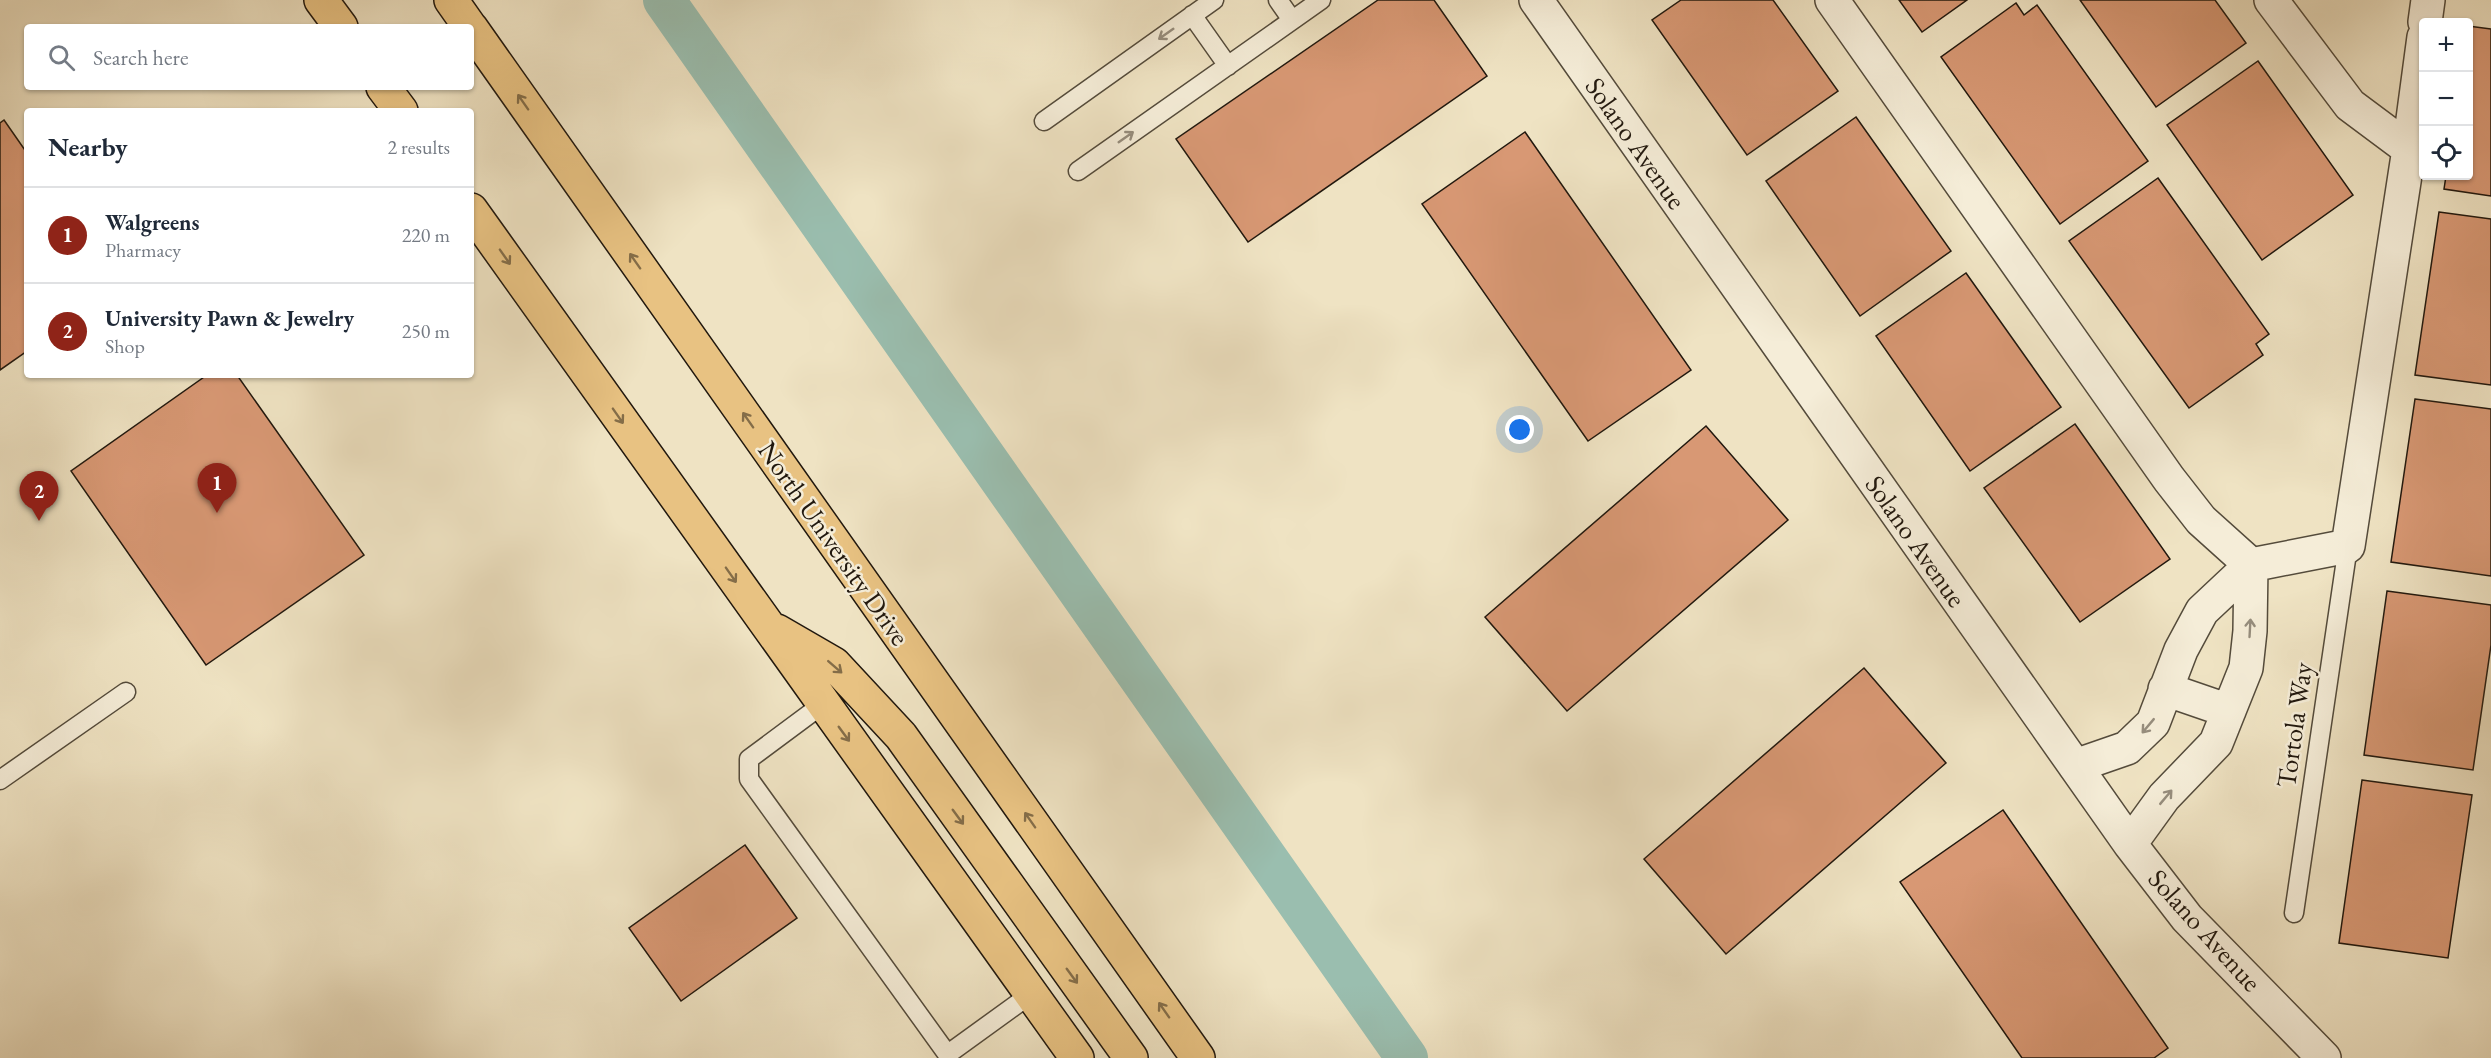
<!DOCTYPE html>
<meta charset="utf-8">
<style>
:root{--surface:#fff;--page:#f2f2f3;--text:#1f2937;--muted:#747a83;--line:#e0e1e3;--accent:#8f2418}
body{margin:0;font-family:"EB Garamond",serif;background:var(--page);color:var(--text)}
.controls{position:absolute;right:18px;top:18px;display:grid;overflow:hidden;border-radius:6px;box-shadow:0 2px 4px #0004}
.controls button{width:54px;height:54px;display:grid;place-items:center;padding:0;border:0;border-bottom:2px solid var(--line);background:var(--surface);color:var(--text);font:30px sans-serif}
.you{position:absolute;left:1520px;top:430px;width:21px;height:21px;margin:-15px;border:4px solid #fff;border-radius:50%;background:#1a73e8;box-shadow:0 0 0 9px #1a73e833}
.badge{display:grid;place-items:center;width:39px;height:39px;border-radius:50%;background:var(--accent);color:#fff;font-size:20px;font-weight:700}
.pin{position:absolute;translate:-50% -50px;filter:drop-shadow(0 2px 3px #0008)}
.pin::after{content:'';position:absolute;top:32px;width:21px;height:18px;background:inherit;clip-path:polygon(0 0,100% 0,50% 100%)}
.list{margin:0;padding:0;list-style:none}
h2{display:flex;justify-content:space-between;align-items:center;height:78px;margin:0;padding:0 24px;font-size:26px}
h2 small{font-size:20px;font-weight:400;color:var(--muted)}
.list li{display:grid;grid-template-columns:39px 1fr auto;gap:18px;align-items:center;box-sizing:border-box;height:96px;padding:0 24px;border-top:2px solid var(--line)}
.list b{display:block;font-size:22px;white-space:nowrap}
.list p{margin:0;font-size:20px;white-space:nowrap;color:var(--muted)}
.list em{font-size:20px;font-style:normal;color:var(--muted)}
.icon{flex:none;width:33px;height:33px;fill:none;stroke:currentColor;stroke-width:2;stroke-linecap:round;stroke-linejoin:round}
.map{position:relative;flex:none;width:2491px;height:1058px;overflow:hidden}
.search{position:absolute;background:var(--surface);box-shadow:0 2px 4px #0004;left:24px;top:24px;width:450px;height:66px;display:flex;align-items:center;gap:15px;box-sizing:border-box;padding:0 21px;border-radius:6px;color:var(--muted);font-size:22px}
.panel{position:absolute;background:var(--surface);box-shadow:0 2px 4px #0004;left:24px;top:108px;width:450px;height:270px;border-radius:6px}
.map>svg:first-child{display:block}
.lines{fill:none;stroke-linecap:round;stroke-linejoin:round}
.canal{stroke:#9abeaf;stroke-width:42}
.building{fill:#d89874;stroke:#21180e;stroke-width:1.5}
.service-casing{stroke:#544b3b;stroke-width:21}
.minor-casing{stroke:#544b3b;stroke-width:36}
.primary-casing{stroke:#21180e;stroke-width:36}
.service{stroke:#f5edd8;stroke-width:18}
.minor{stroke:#f5edd8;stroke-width:33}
.primary{stroke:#e8c282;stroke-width:33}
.oneway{stroke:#968d7d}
.oneway2{stroke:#846d48}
.labels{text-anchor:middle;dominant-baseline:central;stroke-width:5;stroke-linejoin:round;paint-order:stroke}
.street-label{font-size:27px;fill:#21180e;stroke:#f5edd8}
</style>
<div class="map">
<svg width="2491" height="1058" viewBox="0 0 2491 1058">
<rect width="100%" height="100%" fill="#efe3c3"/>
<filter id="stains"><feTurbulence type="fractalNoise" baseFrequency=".00333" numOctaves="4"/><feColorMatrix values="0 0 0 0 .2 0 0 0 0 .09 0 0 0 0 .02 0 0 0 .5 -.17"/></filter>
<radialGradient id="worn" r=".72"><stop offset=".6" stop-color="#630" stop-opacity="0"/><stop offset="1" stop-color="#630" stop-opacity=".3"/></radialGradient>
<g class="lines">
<!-- canal -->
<path class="canal" d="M664,0L1407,1058"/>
</g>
<!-- building -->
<path class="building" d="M1378,0H1434L1487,76L1248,242L1176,139Z
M1681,0H1773L1838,91L1747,155L1652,20Z
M1899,0H1967L1922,32Z
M2080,0H2215L2246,43L2156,107Z
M2016,3L2024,15L2037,5L2148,161L2060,224L1941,57Z
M2468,26L2491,29V196L2444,189L2446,176H2468Z
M2258,61L2353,195L2262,260L2167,125Z
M1856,117L1951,251L1860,316L1766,181Z
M4,120L27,153V351L0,370V123Z
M1525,132L1691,370L1588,441L1422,204Z
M2158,178L2269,334L2256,344L2263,355L2189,408L2069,241Z
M2439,212L2491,219V385L2415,375Z
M1966,273L2061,407L1970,471L1876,336Z
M207,375H237L364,555L206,665L71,471Z
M2415,399L2491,409V576L2391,562Z
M2075,424L2170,559L2080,622L1984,488Z
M1706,426L1788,520L1567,711L1485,617Z
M2387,591L2491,605V645L2473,770L2364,755Z
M1864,668L1946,763L1726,954L1644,859Z
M2362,780L2472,795L2448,958L2339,943Z
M2003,810L2168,1048L2154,1058H2022L1900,882Z
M745,845L797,918L681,1001L629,928Z"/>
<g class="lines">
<!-- service casing -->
<g class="service-casing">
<path id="service" d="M1278,0L1292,20
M1192,15L1228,66
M1044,121L1214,0
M1078,171L1321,0
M823,704L749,759V779L950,1058
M0,780L126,692
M2294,913L2348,546
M948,1054L1031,994"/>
</g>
<!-- minor casing -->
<g class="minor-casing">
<path id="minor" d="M1536,0L2130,844L2187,918L2324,1058
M1832,0L2169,479L2201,520L2251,565L2348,546L2409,149L2424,37
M2271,0L2350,105L2409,149
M2425,22L2428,0
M2165,689L2229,711
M2075,766L2127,748L2153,723L2181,650L2202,611L2251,565L2250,631L2246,668L2216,743L2164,797L2130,844"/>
</g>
<!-- primary casing -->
<g class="primary-casing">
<path id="primary" d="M321,0L341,27
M451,0L470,27
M471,28L1198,1058
M383,87L401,111
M471,210L1077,1058
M777,631L834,664L901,736L1131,1058"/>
</g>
<!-- service -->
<use href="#service" class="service"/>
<!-- minor -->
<use href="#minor" class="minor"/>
<!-- primary -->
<use href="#primary" class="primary"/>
</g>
<!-- one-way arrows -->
<defs><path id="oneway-shaft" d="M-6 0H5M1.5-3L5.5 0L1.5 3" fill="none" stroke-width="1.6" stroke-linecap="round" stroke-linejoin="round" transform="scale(1.5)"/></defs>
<g class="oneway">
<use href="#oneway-shaft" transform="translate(1166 34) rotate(145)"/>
<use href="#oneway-shaft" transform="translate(1126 137) rotate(-35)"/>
<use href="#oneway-shaft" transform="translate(2250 628) rotate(-87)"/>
<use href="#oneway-shaft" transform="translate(2148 726) rotate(130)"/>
<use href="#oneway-shaft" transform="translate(2166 797) rotate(-50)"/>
</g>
<g class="oneway2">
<use href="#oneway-shaft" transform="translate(523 102) rotate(-125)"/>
<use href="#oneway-shaft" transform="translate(505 257) rotate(55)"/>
<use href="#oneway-shaft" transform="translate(635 261) rotate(-125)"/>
<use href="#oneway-shaft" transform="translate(618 416) rotate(55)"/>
<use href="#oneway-shaft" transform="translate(748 420) rotate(-125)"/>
<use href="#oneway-shaft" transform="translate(731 575) rotate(55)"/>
<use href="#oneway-shaft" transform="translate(835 667) rotate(41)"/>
<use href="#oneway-shaft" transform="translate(844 734) rotate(54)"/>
<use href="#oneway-shaft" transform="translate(958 817) rotate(54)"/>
<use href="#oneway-shaft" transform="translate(1030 820) rotate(-125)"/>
<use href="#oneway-shaft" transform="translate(1072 976) rotate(54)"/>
<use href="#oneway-shaft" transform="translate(1164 1010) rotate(-125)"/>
</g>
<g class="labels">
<!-- street labels -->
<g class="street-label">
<text transform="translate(1636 143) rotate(55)">Solano Avenue</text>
<text transform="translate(1916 541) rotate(55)">Solano Avenue</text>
<text transform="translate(834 543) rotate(55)">North University Drive</text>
<text transform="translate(2294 725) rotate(-82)">Tortola Way</text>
<text transform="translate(2205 930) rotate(48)">Solano Avenue</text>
</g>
</g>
<rect width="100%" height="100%" filter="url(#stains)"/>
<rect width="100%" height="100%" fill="url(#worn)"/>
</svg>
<div class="controls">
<button>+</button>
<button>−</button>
<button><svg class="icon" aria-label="locate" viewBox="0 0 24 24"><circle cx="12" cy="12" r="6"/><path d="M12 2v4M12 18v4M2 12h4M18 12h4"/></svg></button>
</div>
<div class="you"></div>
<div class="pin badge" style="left:217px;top:513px">1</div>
<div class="pin badge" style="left:39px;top:521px">2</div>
<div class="search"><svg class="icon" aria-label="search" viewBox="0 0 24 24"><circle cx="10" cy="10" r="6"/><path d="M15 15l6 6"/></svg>Search here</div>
<section class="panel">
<h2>Nearby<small>2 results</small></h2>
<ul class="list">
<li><span class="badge">1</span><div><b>Walgreens</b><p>Pharmacy</p></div><em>220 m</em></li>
<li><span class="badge">2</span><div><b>University Pawn &amp; Jewelry</b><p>Shop</p></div><em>250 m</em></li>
</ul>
</section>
</div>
